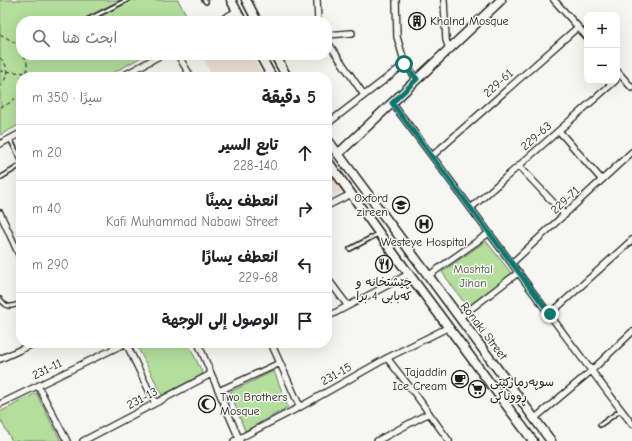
<!DOCTYPE html>
<html lang="ar">
<meta charset="utf-8">
<style>
:root{--surface:#fff;--page:#f6f6f6;--text:#202124;--muted:#757577;--line:#e0e0e0}
body{margin:0;font-family:"Comic Neue","Playpen Sans Arabic",sans-serif;background:var(--page);color:var(--text);direction:rtl}
.controls{position:absolute;right:12px;top:12px;display:grid;overflow:hidden;border-radius:8px;box-shadow:0 4px 16px #0002}
.controls button{width:36px;height:36px;display:grid;place-items:center;padding:0;border:0;border-bottom:1px solid var(--line);background:var(--surface);color:var(--text);font:20px sans-serif}
.stop{position:absolute;width:12px;height:12px;margin:-9px;border:3px solid #0f766e;border-radius:50%;background:#fff}
.stop.end{background:#0f766e;border-color:#fff;box-shadow:0 1px 4px #0008}
.list{margin:0;padding:0;list-style:none}
h2{display:flex;justify-content:space-between;align-items:center;height:52px;margin:0;padding:0 16px;font-size:17px}
h2 small{font-size:13px;font-weight:400;color:var(--muted)}
.list li{display:grid;grid-template-columns:26px 1fr auto;gap:12px;align-items:center;box-sizing:border-box;height:56px;padding:0 16px;border-top:1px solid var(--line)}
.list b{display:block;font-size:15px;white-space:nowrap}
.list p{margin:0;font-size:13px;white-space:nowrap;color:var(--muted)}
.list em{font-size:13px;font-style:normal;color:var(--muted)}
.icon{flex:none;width:22px;height:22px;fill:none;stroke:currentColor;stroke-width:2;stroke-linecap:round;stroke-linejoin:round}
.map{position:relative;flex:none;width:632px;height:441px;overflow:hidden;direction:ltr}
.search{position:absolute;background:var(--surface);box-shadow:0 4px 16px #0002;left:16px;top:16px;width:316px;height:44px;display:flex;align-items:center;gap:10px;box-sizing:border-box;padding:0 14px;border-radius:16px;color:var(--muted);font-size:15px}
.panel{position:absolute;background:var(--surface);box-shadow:0 4px 16px #0002;left:16px;top:72px;width:316px;height:276px;border-radius:16px;direction:rtl}
.map>svg:first-child{display:block}
.built{fill:#efdfd8}
.green{fill:#b3de9b;stroke:#687d5c}
.lines{fill:none;stroke-linecap:round;stroke-linejoin:round}
.lane-casing{stroke:#1c1c1c;stroke-width:6}
.street-casing{stroke:#1c1c1c;stroke-width:8}
.secondary-casing{stroke:#1c1c1c;stroke-width:11}
.path{stroke:#1c1c1c;stroke-width:1;stroke-dasharray:4 3;stroke-linecap:butt}
.lane{stroke:#f6f6f2;stroke-width:3}
.street{stroke:#f6f6f2;stroke-width:5.5}
.secondary{stroke:#f6f6f2;stroke-width:8}
.route{stroke:#0f766e;stroke-width:5}
.labels{text-anchor:middle;dominant-baseline:central;stroke-width:3;stroke-linejoin:round;paint-order:stroke}
.poi-label{font-size:12px;fill:#1c1c1c;stroke:#f6f6f2;text-anchor:start}
.street-label{font-size:12px;fill:#1c1c1c;stroke:#f6f6f2}
.park-label{font-size:12px;fill:#495642;stroke:#f6f6f2}
</style>
<div class="map">
<svg width="632" height="441" viewBox="0 0 632 441">
<rect width="100%" height="100%" fill="#f6f6f2"/>
<filter id="ink" filterUnits="userSpaceOnUse"><feTurbulence type="fractalNoise" baseFrequency=".025" numOctaves="2"/><feDisplacementMap in="SourceGraphic" scale="8" xChannelSelector="R" yChannelSelector="G"/><feConvolveMatrix kernelMatrix="1 2 1 2 8 2 1 2 1" color-interpolation-filters="sRGB"/></filter>
<g filter="url(#ink)">
<!-- built -->
<path class="built" d="M205,55H251L264,77H212L204,60L207,58Z
M327,165L347,190L327,199Z"/>
<!-- green -->
<path class="green" d="M0,0H178L190,21H21V55H145L106,77H21V124L0,135Z
M486,241L512,274L468,308L442,272Z
M138,343H188L203,374L162,395L136,344Z
M274,371L288,407L245,431L230,392Z
M36,393L61,441H12L0,419V412Z"/>
<g class="lines">
<!-- lane casing -->
<g class="lane-casing">
<path id="lane" d="M204,0L206,2
M85,21L127,0
M10,139L21,160
M0,178L21,165
M350,249L378,234
M0,299C8,309 10,307 21,303
M600,425L621,410"/>
</g>
<!-- street casing -->
<g class="street-casing">
<path id="street" d="M317,0L318,21
M396,0L397,37L405,64L417,79
M444,0L446,40L449,49
M554,0L587,37
M219,21L237,11
M327,35L352,33
M327,41L364,95
M178,55L191,77
M617,71L632,88
M121,77L161,55
M392,103C473,209 550,318 632,424
M327,124L405,64
M559,131L602,180
M0,144L21,133
M432,156L578,27
M519,166L565,215
M327,206L351,194
M471,208L615,81
M0,213L21,259
M512,263L632,152
M428,276L489,233
M327,278L348,306
M550,314L632,240
M327,317L409,274
M459,318L519,272
M126,343L155,403
M198,343L240,441
M271,343L300,407
M387,358L416,395L449,441
M0,359L35,343
M38,386L67,441
M219,391L280,363
M0,404L126,343
M534,419L591,371L632,332
M83,441L211,374
M234,441L300,407L387,358L449,327
M377,441L429,413"/>
</g>
<!-- secondary casing -->
<g class="secondary-casing">
<path id="secondary" d="M231,0L242,21
M246,0L257,21
M260,55L272,77
M275,55L287,77
M327,139L551,441
M338,154L501,0
M327,160L394,254L533,441"/>
</g>
<!-- path -->
<path class="path" d="M0,34L14,42L21,50
M24,55L27,63V77
M0,58C10,66 8,78 0,87
M0,71L27,73
M0,107C9,105 15,99 21,92"/>
<!-- lane -->
<use href="#lane" class="lane"/>
<!-- street -->
<use href="#street" class="street"/>
<!-- secondary -->
<use href="#secondary" class="secondary"/>
</g>
</g>
<g class="lines" filter="url(#ink)">
<!-- route -->
<path class="route" d="M404,64L417,79L392,103L550,314"/>
</g>
<!-- icons -->
<defs>
<g id="building-ring" transform="scale(0.9)"><circle r="9.5" fill="#f6f6f2" stroke="#1c1c1c" stroke-width="1.5"/><path d="M-4-6H4V6H1V3H-1V6H-4ZM-2.5-4.3h1.7v1.8h-1.7ZM.8-4.3h1.7v1.8H.8ZM-2.5-1h1.7V.8h-1.7ZM.8-1h1.7V.8H.8Z" fill="#1c1c1c"/></g>
<g id="school-ring" transform="scale(0.9)"><circle r="9.5" fill="#f6f6f2" stroke="#1c1c1c" stroke-width="1.5"/><path d="M0-5L7-2L0 1L-7-2ZM-4 1L0 2.5L4 1V4Q0 6-4 4Z" fill="#1c1c1c"/></g>
<g id="hospital-ring" transform="scale(0.9)"><circle r="9.5" fill="#f6f6f2" stroke="#1c1c1c" stroke-width="1.5"/><path d="M-5-5h3v3.5h4V-5h3V5h-3V1.5h-4V5h-3Z" fill="#1c1c1c"/></g>
<g id="restaurant-ring" transform="scale(0.9)"><circle r="9.5" fill="#f6f6f2" stroke="#1c1c1c" stroke-width="1.5"/><path d="M-5-6h1v4h1v-4h1v4h1v-4h1v5L-1.5 .5V6h-2V.5L-5-1ZM5-6V6H3V1.5H1.5Q1.5-4 5-6Z" fill="#1c1c1c"/></g>
<g id="cafe-ring" transform="scale(0.9)"><circle r="9.5" fill="#f6f6f2" stroke="#1c1c1c" stroke-width="1.5"/><path d="M-5.5-4.5H6V0H3Q3 3.5 0 3.5H-2.5Q-5.5 3.5-5.5 0ZM3-3.2v2h1.7v-2ZM-6 4.5H4V6H-6Z" fill="#1c1c1c"/></g>
<g id="supermarket-ring" transform="scale(0.9)"><circle r="9.5" fill="#f6f6f2" stroke="#1c1c1c" stroke-width="1.5"/><path d="M-6-5.5h2.5l.6 2H6L4.5 2H-2.5L-4.4-4H-6ZM-1.5 3.2a1.3 1.3 0 1 0 .1 0ZM3 3.2a1.3 1.3 0 1 0 .1 0Z" fill="#1c1c1c"/></g>
<g id="mosque-ring" transform="scale(0.9)"><circle r="9.5" fill="#f6f6f2" stroke="#1c1c1c" stroke-width="1.5"/><path d="M3.5-4.9A6 6 0 1 0 3.5 4.9A5 5 0 1 1 3.5-4.9Z" fill="#1c1c1c"/></g>
</defs>
<g fill-rule="evenodd">
<use href="#building-ring" x="417" y="21"/>
<use href="#school-ring" x="401" y="205"/>
<use href="#hospital-ring" x="424" y="224"/>
<use href="#restaurant-ring" x="384" y="264"/>
<use href="#cafe-ring" x="460" y="379"/>
<use href="#supermarket-ring" x="477" y="389"/>
<use href="#mosque-ring" x="207" y="404"/>
</g>
<g class="labels">
<!-- poi labels -->
<g class="poi-label">
<text x="430" y="21">Khalnd Mosque</text>
<text x="388" y="198" text-anchor="end">Oxford<tspan x="388" dy="14">zireen</tspan></text>
<text x="424" y="242" text-anchor="middle">Westeye Hospital</text>
<text x="384" y="282" text-anchor="middle">چێشتخانە و<tspan x="384" dy="14">کەبابی 4 برا</tspan></text>
<text x="447" y="372" text-anchor="end">Tajaddin<tspan x="447" dy="14">Ice Cream</tspan></text>
<text x="490" y="382">سوپەرمارکێتی<tspan x="490" dy="14">ڕووناکی</tspan></text>
<text x="220" y="397">Two Brothers<tspan x="220" dy="14">Mosque</tspan></text>
</g>
<!-- street labels -->
<g class="street-label">
<text transform="translate(498 83) rotate(-42)">229-61</text>
<text transform="translate(536 136) rotate(-41)">229-63</text>
<text transform="translate(565 200) rotate(-43)">229-71</text>
<text transform="translate(484 331) rotate(53)">Ronaki Street</text>
<text transform="translate(47 369) rotate(-26)">231-11</text>
<text transform="translate(336 374) rotate(-29)">231-15</text>
<text transform="translate(142 398) rotate(-28)">231-13</text>
</g>
<!-- park labels -->
<g class="park-label">
<text x="473" y="269">Mashtal<tspan x="473" dy="14">Jihan</tspan></text>
</g>
</g>
</svg>
<div class="controls">
<button>+</button>
<button>−</button>
</div>
<div class="stop" style="left:404px;top:64px"></div>
<div class="stop end" style="left:550px;top:314px"></div>
<div class="search"><svg class="icon" aria-label="search" viewBox="0 0 24 24"><circle cx="10" cy="10" r="6"/><path d="M15 15l6 6"/></svg>ابحث هنا</div>
<section class="panel">
<h2>5 دقيقة<small>سيرًا · 350 m</small></h2>
<ul class="list">
<li><svg class="icon" aria-label="ahead" viewBox="0 0 24 24"><path d="M12 20V5M6 11l6-6 6 6"/></svg><div><b>تابع السير</b><p>228-140</p></div><em>20 m</em></li>
<li><svg class="icon" aria-label="right" viewBox="0 0 24 24"><path d="M7 20v-9h11M14 6l5 5-5 5"/></svg><div><b>انعطف يمينًا</b><p>Kafi Muhammad Nabawi Street</p></div><em>40 m</em></li>
<li><svg class="icon" aria-label="left" viewBox="0 0 24 24"><path d="M17 20v-9H6M10 6l-5 5 5 5"/></svg><div><b>انعطف يسارًا</b><p>229-68</p></div><em>290 m</em></li>
<li><svg class="icon" aria-label="arrive" viewBox="0 0 24 24"><path d="M6 21V4h12l-3 4 3 4H6"/></svg><div><b>الوصول إلى الوجهة</b></div></li>
</ul>
</section>
</div>
